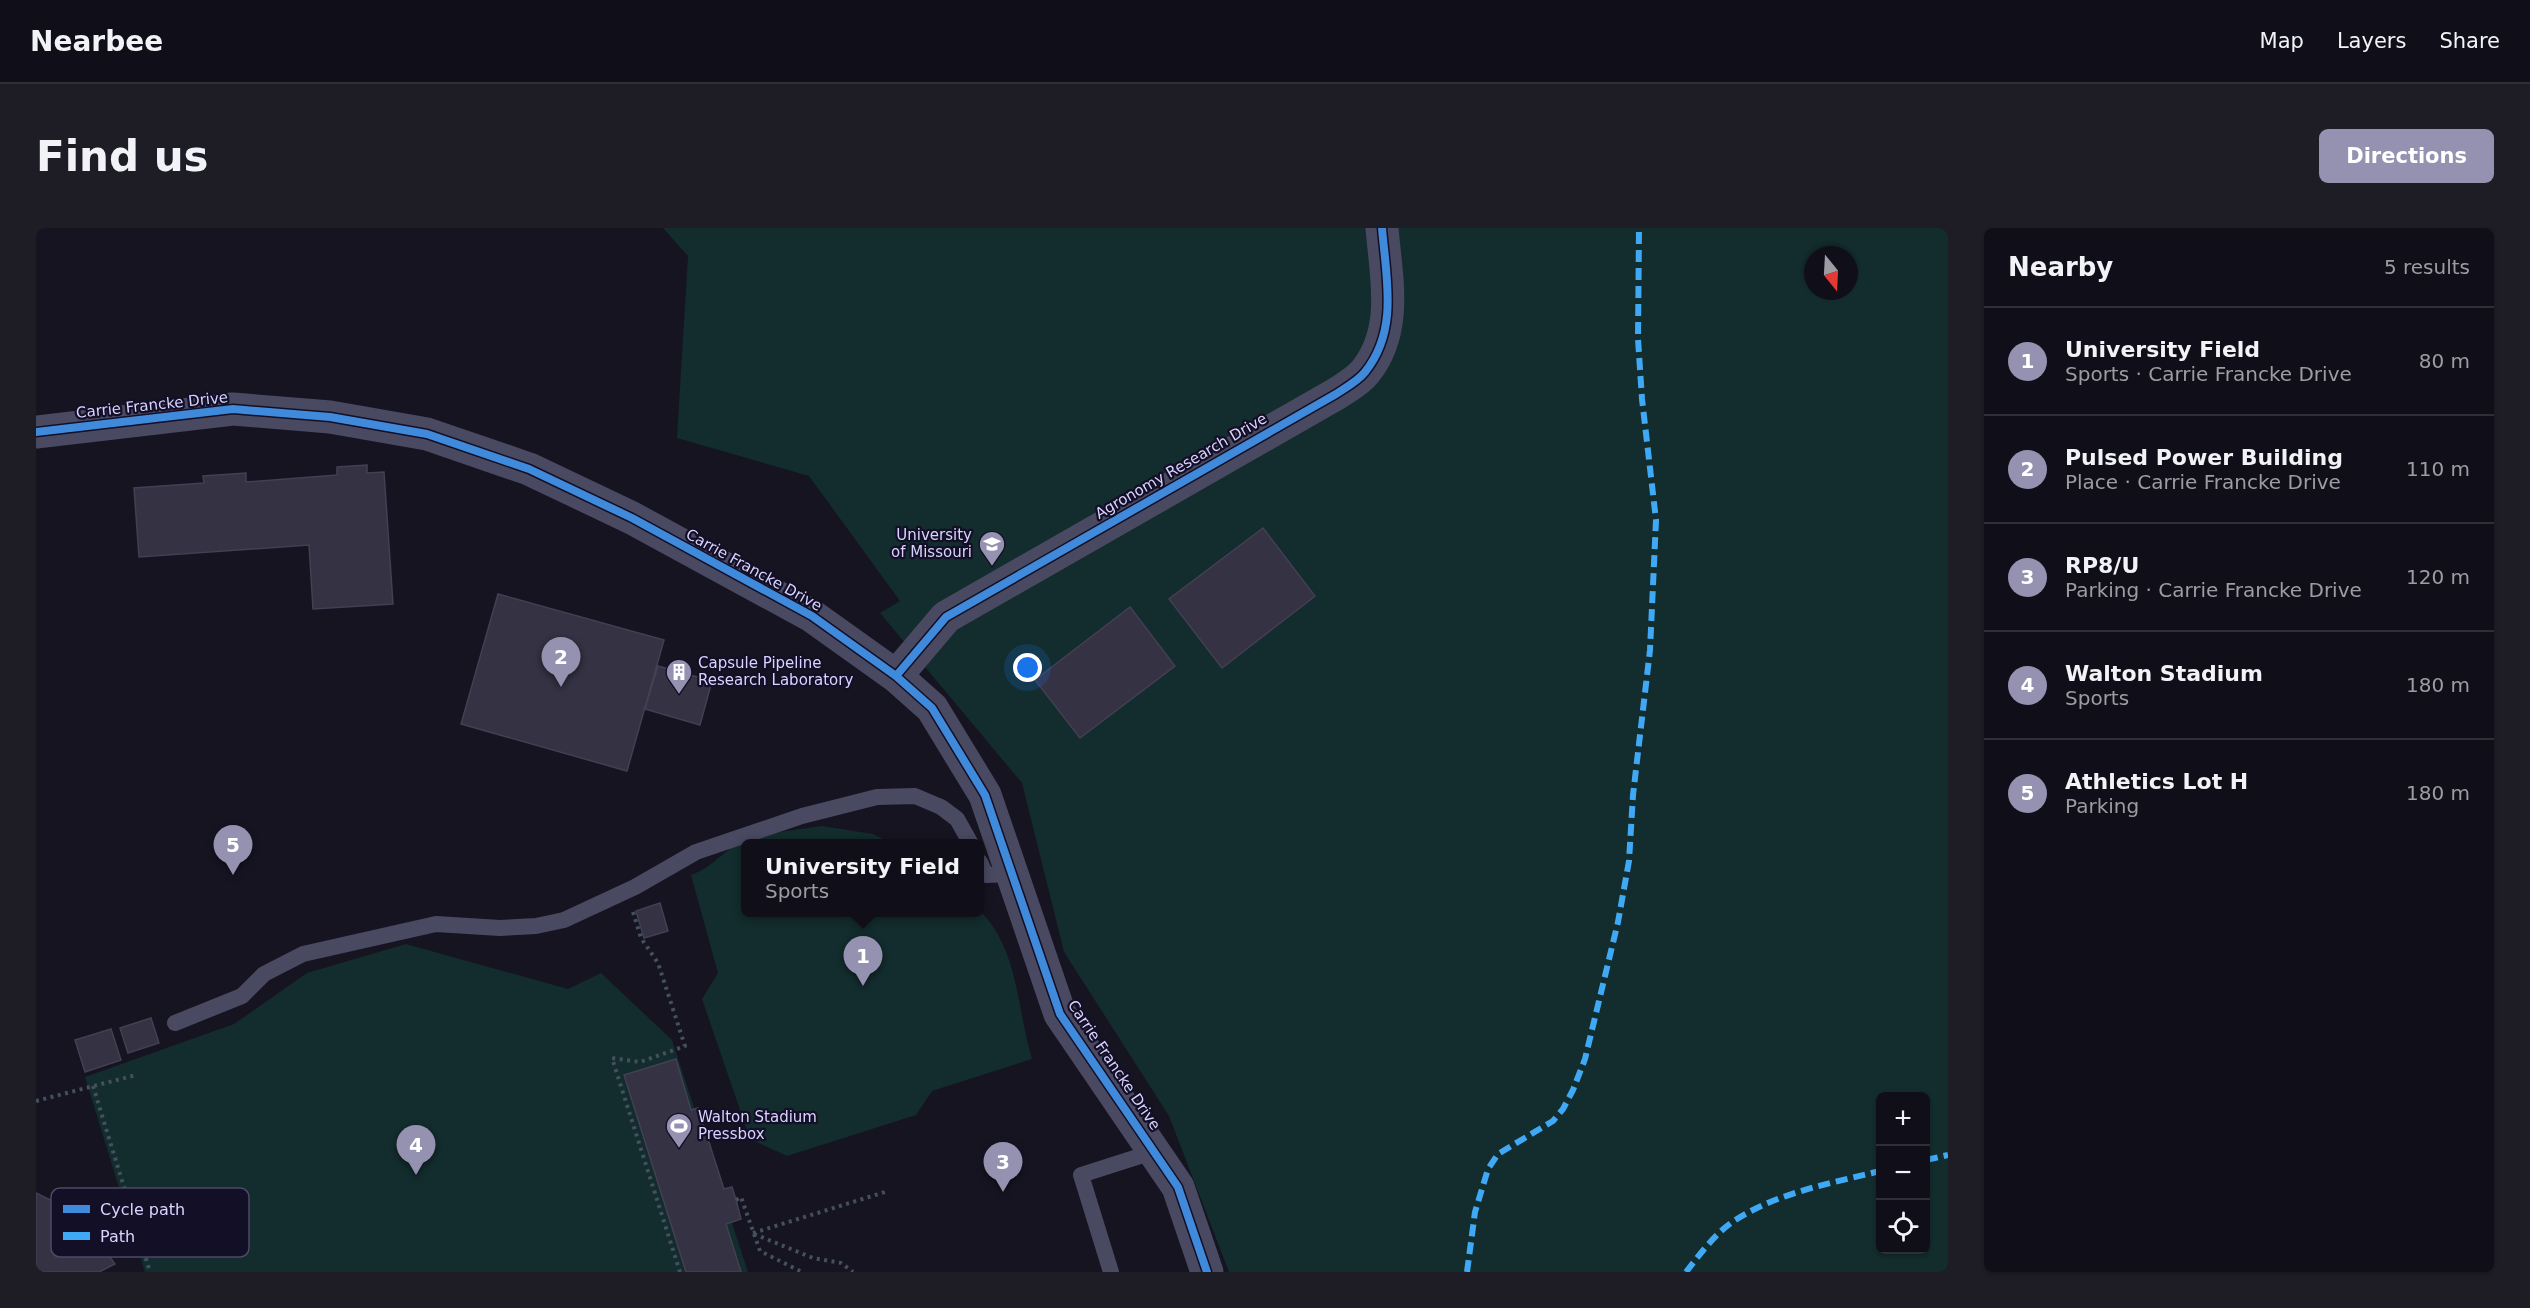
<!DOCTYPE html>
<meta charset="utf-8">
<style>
:root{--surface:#100f19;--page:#1e1d26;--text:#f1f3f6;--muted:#9c9ca2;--line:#302f38;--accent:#9591b1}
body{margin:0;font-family:"DejaVu Sans",sans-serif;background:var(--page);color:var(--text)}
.controls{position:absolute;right:18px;bottom:18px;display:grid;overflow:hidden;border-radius:9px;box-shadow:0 2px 4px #0004}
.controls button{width:54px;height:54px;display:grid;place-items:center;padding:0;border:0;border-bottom:2px solid var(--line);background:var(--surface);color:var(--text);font:30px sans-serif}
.compass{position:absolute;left:1768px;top:18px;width:54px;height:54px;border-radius:50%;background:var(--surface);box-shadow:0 2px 4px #0004;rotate:162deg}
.you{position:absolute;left:992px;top:440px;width:21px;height:21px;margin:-15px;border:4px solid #fff;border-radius:50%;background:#1a73e8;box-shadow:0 0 0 9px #1a73e833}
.badge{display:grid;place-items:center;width:39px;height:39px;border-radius:50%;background:var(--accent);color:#fff;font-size:20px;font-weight:700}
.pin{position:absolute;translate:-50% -50px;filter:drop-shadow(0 2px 3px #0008)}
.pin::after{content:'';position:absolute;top:32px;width:21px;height:18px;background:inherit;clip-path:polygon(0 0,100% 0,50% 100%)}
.popup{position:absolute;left:705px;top:611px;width:243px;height:78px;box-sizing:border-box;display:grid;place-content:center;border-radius:9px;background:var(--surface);filter:drop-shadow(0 2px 4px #0005);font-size:20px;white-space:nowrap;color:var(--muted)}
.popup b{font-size:22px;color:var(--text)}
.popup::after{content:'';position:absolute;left:50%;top:100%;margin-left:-12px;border:12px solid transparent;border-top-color:var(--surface)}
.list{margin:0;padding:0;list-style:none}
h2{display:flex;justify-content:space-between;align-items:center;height:78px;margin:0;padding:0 24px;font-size:26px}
h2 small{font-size:20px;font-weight:400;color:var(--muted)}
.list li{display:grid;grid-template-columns:39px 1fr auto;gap:18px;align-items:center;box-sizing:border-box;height:108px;padding:0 24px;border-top:2px solid var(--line)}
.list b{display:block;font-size:22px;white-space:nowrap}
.list p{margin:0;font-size:20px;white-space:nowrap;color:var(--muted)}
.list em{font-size:20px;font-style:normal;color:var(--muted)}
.icon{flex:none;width:33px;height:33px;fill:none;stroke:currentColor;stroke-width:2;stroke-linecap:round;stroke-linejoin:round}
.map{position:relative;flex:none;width:1912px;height:1044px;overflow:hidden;border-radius:9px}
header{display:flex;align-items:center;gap:36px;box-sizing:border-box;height:84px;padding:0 30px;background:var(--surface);border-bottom:2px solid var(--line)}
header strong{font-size:28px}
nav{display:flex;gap:33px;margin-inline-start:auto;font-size:21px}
.intro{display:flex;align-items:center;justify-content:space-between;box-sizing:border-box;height:144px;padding:0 36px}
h1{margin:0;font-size:42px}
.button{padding:15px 27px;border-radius:9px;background:var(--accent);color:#fff;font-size:21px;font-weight:700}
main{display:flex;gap:36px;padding:0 36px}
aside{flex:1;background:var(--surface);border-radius:9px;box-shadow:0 2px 4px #0004}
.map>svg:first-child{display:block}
.green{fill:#132c2d;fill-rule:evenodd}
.building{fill:#343243;stroke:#433f54;stroke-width:1.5}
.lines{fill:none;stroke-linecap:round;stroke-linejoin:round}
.path{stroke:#44505f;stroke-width:4;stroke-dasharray:3 4.5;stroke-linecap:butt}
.service{stroke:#4a4962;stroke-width:16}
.minor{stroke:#4a4962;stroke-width:33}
.quiet{stroke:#3fa9f5;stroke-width:6;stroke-dasharray:12 6;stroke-linecap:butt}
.cycleway-casing{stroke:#130f26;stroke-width:11}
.cycleway{stroke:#408adc;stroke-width:8}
.labels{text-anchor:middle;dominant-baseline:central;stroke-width:4.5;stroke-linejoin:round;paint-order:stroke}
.street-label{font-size:15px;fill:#d9d4ff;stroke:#130f26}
.poi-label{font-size:15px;fill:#d9d4ff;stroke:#130f26;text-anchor:start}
.key{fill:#130f26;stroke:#4e4a67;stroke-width:1.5}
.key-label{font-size:16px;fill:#d9d4ff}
</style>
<header>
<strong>Nearbee</strong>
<nav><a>Map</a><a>Layers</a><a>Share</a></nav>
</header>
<div class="intro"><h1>Find us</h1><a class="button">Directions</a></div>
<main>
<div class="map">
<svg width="1912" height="1044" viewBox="0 0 1912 1044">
<rect width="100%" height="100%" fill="#161421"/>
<!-- green -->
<path class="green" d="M627,0H1912V1044H1193L1133,888L1028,724L986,555L844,385L864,373L773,248L641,210L652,28ZM1777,27H1813V63H1777ZM1844,868H1890V1022H1844Z
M786,598L837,606L855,615L710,616V684L944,683C983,721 981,782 996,831L896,863L880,887L751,928L714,911L666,771L682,745L655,647C674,640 678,632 694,621C719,604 756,603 786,598Z
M370,716L532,761L565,745L636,812L712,1044H109L49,849L198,796L271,745Z"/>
<!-- building -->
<path class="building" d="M331,237V245L348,244L357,376L277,381L273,317L103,329L98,260L168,255L167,248L210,245V254L301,247V239Z
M1227,300L1279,368L1186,440L1133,371Z
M462,366L628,412L591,543L425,496Z
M1094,379L1139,438L1044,510L999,452Z
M622,438L676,453L664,497L609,481Z
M624,675L632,703L608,710L600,683Z
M115,790L123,815L92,825L84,800Z
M75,801L85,832L49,844L39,812Z
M640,831L655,882L662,880L688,961L696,959L700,972L705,991L690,996L705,1044H650L588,847Z
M0,965L43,986L79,1036L63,1044H0Z"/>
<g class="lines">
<!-- path -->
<path class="path" d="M597,684L605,710L622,735L649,818L604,834L576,830L644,1044
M57,858L114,1044
M0,873L100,847
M700,972L705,969L724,1023L766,1044
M717,1005L849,964
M718,1006L777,1030L805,1035L817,1044"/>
<!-- service -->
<path class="service" d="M944,634L950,647L976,646
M139,795L206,768L228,746L267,726L400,696L464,700L500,698L528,692L599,659L660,624L766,588L841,569L879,568L905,579L921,591L935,616
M1075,1044L1045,947L1120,923"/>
<!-- minor -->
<path class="minor" d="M0,204L197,181L294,189L391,206L493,241L596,290L776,388L860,448L896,480L949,567L1024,786L1142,959L1171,1044
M860,448L910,389L1300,166C1309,160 1322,153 1329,144C1363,102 1350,49 1346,0"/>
<!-- quiet -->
<path class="quiet" d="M1890,932L1912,927
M1431,1044L1439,984L1452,941L1462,926L1517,893L1527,881L1537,862L1549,831L1582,694L1593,633L1597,567L1614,422L1620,292L1606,171L1602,111L1603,0
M1650,1044C1665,1025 1680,1004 1701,991C1744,964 1796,955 1844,943"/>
<!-- cycleway casing -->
<g class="cycleway-casing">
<path id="cycleway" d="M0,204L197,181L294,189L391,206L493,241L596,290L776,388L860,448L896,480L949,567L1024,786L1142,959L1171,1044
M860,448L910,389L1300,166C1309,160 1322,153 1329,144C1363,102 1350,49 1346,0"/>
</g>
<!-- cycleway -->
<use href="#cycleway" class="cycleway"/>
</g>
<!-- icons -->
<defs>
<g id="university-pin" transform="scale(1.35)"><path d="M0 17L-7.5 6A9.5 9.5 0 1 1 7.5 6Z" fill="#9591b1" stroke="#130f26"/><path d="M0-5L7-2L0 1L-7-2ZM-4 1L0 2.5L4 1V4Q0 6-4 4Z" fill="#fff"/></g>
<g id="building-pin" transform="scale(1.35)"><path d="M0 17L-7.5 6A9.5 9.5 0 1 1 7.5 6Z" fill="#9591b1" stroke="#130f26"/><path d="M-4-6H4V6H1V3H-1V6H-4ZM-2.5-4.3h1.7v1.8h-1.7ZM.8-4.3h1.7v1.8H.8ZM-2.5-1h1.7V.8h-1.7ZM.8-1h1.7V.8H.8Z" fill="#fff"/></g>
<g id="stadium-pin" transform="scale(1.35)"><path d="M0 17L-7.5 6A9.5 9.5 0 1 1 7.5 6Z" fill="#9591b1" stroke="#130f26"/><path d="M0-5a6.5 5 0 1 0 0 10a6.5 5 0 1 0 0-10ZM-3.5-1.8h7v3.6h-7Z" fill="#fff"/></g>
</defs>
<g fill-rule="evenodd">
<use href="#university-pin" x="956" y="316"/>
<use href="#building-pin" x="643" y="444"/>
<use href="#stadium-pin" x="643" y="898"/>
</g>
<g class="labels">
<!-- street labels -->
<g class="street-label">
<text transform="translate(116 177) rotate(-6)">Carrie Francke Drive</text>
<text transform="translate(1145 238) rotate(-30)">Agronomy Research Drive</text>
<text transform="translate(718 342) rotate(29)">Carrie Francke Drive</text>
<text transform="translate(1078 837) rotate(56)">Carrie Francke Drive</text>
</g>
<!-- poi labels -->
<g class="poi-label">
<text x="936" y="307" text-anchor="end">University<tspan x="936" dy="17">of Missouri</tspan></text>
<text x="662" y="435">Capsule Pipeline<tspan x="662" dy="17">Research Laboratory</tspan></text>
<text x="662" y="889">Walton Stadium<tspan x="662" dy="17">Pressbox</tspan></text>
</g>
</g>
<!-- legend -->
<rect x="15" y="960" width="198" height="69" rx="9" class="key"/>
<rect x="27" y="977" width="27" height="8" fill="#408adc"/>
<rect x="27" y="1004" width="27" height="8" fill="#3fa9f5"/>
<g class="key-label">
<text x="64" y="987">Cycle path</text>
<text x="64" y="1014">Path</text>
</g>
</svg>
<div class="controls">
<button>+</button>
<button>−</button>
<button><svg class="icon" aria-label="locate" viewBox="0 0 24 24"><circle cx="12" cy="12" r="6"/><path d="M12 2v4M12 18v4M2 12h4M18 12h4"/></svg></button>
</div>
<svg class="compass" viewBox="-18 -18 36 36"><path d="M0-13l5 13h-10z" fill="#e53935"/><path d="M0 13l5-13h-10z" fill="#9c9ca2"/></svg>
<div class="you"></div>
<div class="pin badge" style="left:827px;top:758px">1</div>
<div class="popup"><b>University Field</b>Sports</div>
<div class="pin badge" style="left:525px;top:459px">2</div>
<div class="pin badge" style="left:967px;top:964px">3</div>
<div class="pin badge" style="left:380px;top:947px">4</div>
<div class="pin badge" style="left:197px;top:647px">5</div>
</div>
<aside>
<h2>Nearby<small>5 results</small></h2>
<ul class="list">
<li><span class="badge">1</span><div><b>University Field</b><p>Sports · Carrie Francke Drive</p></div><em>80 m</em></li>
<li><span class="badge">2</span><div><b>Pulsed Power Building</b><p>Place · Carrie Francke Drive</p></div><em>110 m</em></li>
<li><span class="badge">3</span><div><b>RP8/U</b><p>Parking · Carrie Francke Drive</p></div><em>120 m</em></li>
<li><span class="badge">4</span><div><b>Walton Stadium</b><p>Sports</p></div><em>180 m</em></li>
<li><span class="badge">5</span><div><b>Athletics Lot H</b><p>Parking</p></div><em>180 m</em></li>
</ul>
</aside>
</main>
